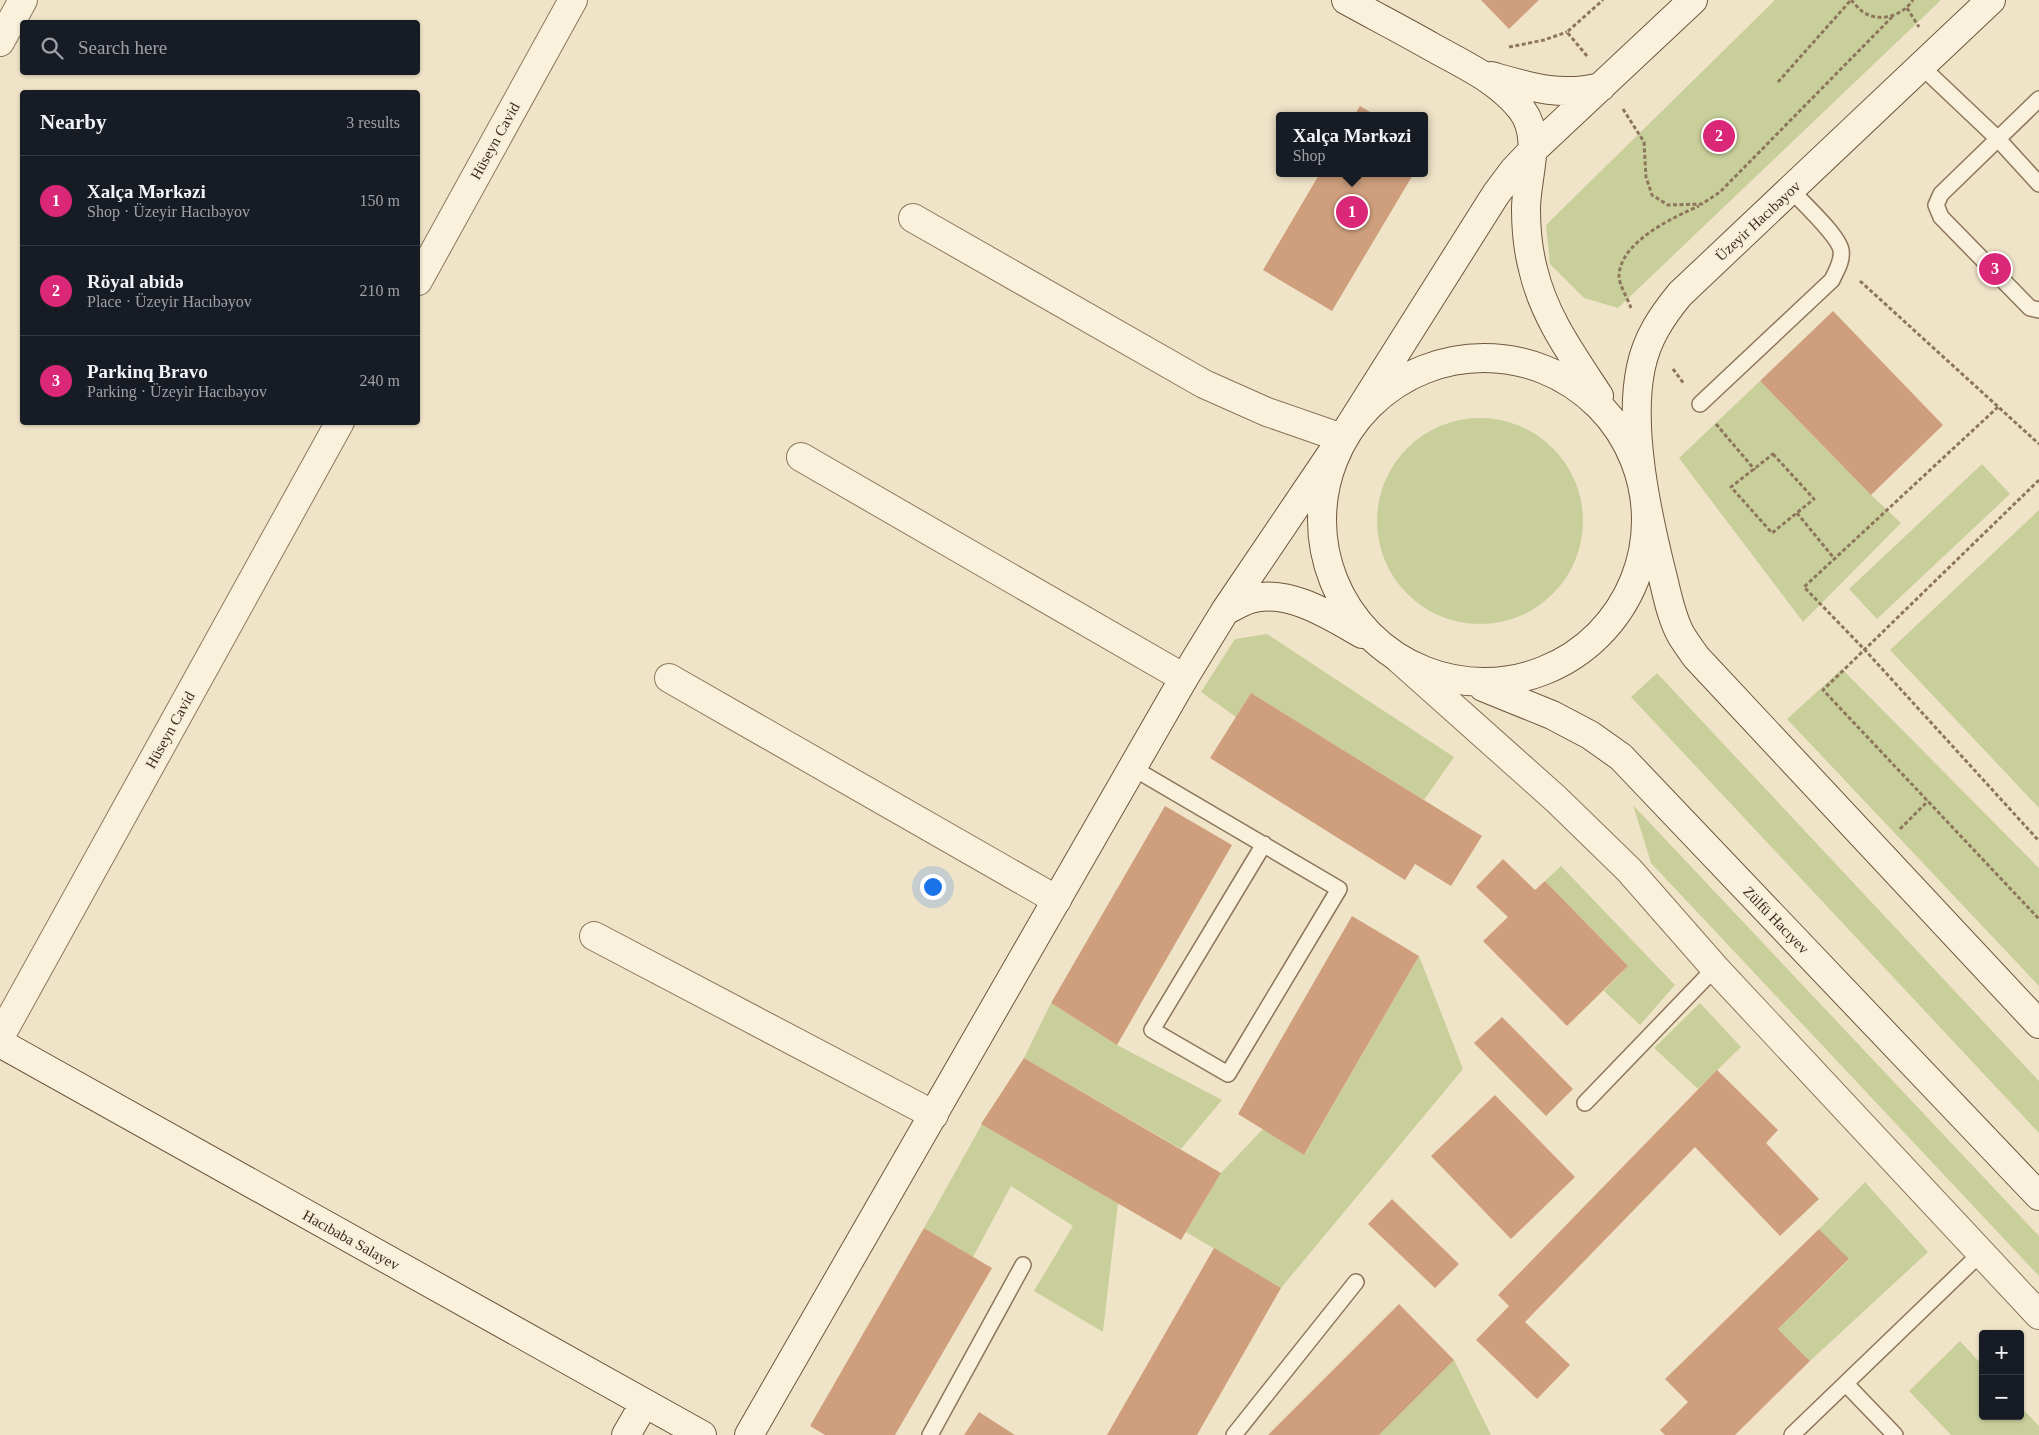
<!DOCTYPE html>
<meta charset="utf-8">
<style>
:root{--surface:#171b24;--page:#20242c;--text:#f1f3f6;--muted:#9ea1a6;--line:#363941;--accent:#db2777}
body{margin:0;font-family:Georgia,serif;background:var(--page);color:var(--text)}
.controls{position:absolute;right:15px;bottom:15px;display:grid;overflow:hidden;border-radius:5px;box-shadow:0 1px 4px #0004}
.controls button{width:45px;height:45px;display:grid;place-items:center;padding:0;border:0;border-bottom:1px solid var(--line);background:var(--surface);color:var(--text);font:25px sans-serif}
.you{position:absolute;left:932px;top:886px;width:18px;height:18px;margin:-12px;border:4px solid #fff;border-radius:50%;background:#1a73e8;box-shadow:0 0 0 8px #1a73e833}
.badge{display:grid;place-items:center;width:32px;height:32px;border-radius:50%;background:var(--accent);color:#fff;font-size:16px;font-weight:700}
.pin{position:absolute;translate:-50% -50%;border:2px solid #fff;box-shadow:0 1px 5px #0006}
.popup{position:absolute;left:1276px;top:112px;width:152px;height:65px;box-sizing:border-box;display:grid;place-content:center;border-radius:5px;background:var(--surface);filter:drop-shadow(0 1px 4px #0005);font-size:16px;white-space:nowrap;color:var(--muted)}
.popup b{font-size:19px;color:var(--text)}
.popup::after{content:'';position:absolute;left:50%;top:100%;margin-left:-10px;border:10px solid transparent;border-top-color:var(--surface)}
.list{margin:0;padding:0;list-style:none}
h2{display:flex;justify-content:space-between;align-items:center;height:65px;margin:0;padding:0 20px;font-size:21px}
h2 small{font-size:16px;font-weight:400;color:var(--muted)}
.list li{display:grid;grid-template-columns:32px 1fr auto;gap:15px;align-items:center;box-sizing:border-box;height:90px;padding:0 20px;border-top:1px solid var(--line)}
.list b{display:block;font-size:19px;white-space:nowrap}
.list p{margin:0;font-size:16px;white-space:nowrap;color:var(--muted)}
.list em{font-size:16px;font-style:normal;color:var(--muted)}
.icon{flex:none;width:28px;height:28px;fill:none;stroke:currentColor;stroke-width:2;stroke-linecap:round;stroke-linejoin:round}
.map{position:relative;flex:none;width:2039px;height:1435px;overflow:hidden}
.search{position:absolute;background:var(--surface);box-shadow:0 1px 4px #0004;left:20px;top:20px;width:400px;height:55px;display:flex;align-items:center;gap:12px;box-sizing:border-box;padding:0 18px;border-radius:5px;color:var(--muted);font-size:19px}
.panel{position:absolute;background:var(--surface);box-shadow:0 1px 4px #0004;left:20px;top:90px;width:400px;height:335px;border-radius:5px}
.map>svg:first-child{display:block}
.green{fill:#c9cf9b}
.building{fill:#cf9f7d}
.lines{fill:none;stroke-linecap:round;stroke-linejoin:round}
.lane-casing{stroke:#8d765c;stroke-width:18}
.street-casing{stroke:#8d765c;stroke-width:30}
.secondary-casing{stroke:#6f573f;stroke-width:30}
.path{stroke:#8d765c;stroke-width:3;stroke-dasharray:4 2.5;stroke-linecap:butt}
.lane{stroke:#faf1dc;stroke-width:15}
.street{stroke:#faf1dc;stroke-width:28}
.secondary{stroke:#faf1dc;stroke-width:28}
.labels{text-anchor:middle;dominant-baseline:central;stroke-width:4;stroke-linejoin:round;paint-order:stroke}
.street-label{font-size:15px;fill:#3d2e20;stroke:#f7eed8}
</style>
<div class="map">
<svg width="2039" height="1435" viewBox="0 0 2039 1435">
<rect width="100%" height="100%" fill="#f0e4c8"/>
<!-- green -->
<path class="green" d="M1775,0H1941L1618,308L1584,298L1550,264L1546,225Z
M1760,381L1871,495L1901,523L1803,622L1679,458Z
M1377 521a103 103 0 1 1 206 0a103 103 0 1 1-206 0Z
M1982,464L2010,494L1877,619L1849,589Z
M2039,510V808L1890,650Z
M1267,634L1454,757L1424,800L1251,693L1236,717L1201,692L1235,639Z
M1842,669L2039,868V986L1787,719Z
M1657,673L2039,1081V1133L1631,697Z
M1633,805L2039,1236V1276L1651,863Z
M1561,866L1675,985L1640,1025L1604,991L1628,966L1545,881Z
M1419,956L1463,1069L1281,1288L1186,1232L1221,1173L1263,1129L1305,1154Z
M1051,1003L1117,1045L1222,1100L1181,1149L1024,1058Z
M1700,1003L1741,1047L1698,1089L1654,1048Z
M982,1124L1118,1203L1103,1332L1034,1291L1073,1226L1011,1186L973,1257L924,1228Z
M1865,1182L1928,1252L1810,1361L1778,1329L1849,1260L1819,1229Z
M1960,1341L1983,1366V1416H2020V1406L2039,1426V1435H1951L1909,1391Z
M1454,1360L1491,1435H1379Z"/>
<!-- building -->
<path class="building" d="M1481,0H1539L1509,29Z
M1360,106L1377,116H1354Z
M1320,173H1414L1332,311L1263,270Z
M1833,311L1943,425L1871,495L1760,381Z
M1251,693L1482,836L1451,886L1415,864L1405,880L1210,758Z
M1165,806L1232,845L1117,1045L1051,1003Z
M1503,859L1535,890L1545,881L1628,966L1567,1026L1483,941L1508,917L1476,887Z
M1352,916L1419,956L1304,1155L1238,1114Z
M1502,1017L1573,1089L1546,1116L1474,1043Z
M1024,1058L1221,1173L1181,1240L981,1124Z
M1717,1070L1778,1130L1766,1143L1819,1199L1780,1236L1695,1147L1525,1322L1570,1365L1537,1399L1476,1340L1509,1306L1498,1295Z
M1495,1095L1575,1177L1511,1239L1431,1156Z
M1392,1199L1459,1264L1435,1288L1368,1224Z
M924,1228L992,1268L895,1435H825L810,1426Z
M1819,1229L1849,1259L1778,1329L1810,1361L1735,1435H1665L1660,1430L1688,1402L1665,1379Z
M1214,1248L1281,1288L1197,1435H1107Z
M1399,1304L1454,1360L1379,1435H1268Z
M979,1412L1015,1435H964Z"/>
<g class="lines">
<!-- lane casing -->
<g class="lane-casing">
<path id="lane" d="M1921,66L1997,138L2039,184
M2039,99L1941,194L1936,205L1941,217L2030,308L2039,310
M1700,404L1832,280C1836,271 1843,261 1841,250C1838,235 1803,203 1791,190
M1133,768L1339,889L1228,1074L1152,1030L1264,844
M1585,1103L1715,968
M1846,1384L1895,1435
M930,1435L1023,1265
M1234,1435L1356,1282
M1792,1435L1981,1253"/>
</g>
<!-- street casing -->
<g class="street-casing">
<path id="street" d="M0,42L23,0
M913,218L1204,384L1267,412L1342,438
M418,281L573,0
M801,457L1184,678
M1398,658L1556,799L1629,870L1715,968L2039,1315
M669,678L1057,900
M594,936L934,1115
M0,1037L340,422"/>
</g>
<!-- secondary casing -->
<g class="secondary-casing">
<path id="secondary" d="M1346,0C1375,16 1404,31 1432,47C1464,65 1499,80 1522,110C1543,139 1526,176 1526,209C1526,229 1528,250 1533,269C1544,317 1573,356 1599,396
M1991,0L1680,294C1662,316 1647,338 1641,367C1628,427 1647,514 1662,574C1667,594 1671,617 1681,635C1686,643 1691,650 1696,657L2039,1024
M1491,76C1530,87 1560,97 1601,87
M1322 520a162 162 0 1 1 324 0a162 162 0 1 1-324 0Z
M1225,611C1233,607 1241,602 1250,599C1288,588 1331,616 1362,634
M1483,687L1552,715L1590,735L1621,757L2039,1196
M0,1043L702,1435
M626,1435L644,1404
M749,1435L1184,678L1225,611L1342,438L1496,194L1514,170L1533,150L1693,0"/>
</g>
<!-- path -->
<path class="path" d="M1851,0C1855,4 1859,9 1863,12C1880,23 1902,16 1913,0
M1907,8L1919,27
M1509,47L1544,40L1567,32
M1587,56L1567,32L1603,0
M1778,82L1851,0
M1623,109L1644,142L1646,177L1652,195L1668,205L1702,204L1720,192L1893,16
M1860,281L2039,444
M1631,308C1628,299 1619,285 1619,276C1620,242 1672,218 1699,206
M1673,369L1684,384
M1998,407L1804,587L1864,649L2039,841
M1716,424L1755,470
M1773,454L1814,499L1772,533L1731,487Z
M2039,480L1823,690L2039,919
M1797,513L1833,557
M1900,829L1928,801"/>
<!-- lane -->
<use href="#lane" class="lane"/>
<!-- street -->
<use href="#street" class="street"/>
<!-- secondary -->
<use href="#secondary" class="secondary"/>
</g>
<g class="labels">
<!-- street labels -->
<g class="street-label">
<text transform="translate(495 141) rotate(-61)">Hüseyn Cavid</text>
<text transform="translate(1758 221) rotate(-43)">Üzeyir Hacıbəyov</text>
<text transform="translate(170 730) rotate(-61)">Hüseyn Cavid</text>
<text transform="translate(1776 920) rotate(46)">Zülfü Hacıyev</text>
<text transform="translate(351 1240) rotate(29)">Hacıbaba Salayev</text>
</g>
</g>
</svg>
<div class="controls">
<button>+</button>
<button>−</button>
</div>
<div class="you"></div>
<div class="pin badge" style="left:1352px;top:212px">1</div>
<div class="popup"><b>Xalça Mərkəzi</b>Shop</div>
<div class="pin badge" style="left:1719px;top:136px">2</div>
<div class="pin badge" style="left:1995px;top:269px">3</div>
<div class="search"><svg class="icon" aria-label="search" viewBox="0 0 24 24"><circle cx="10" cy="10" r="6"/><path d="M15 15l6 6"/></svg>Search here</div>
<section class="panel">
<h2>Nearby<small>3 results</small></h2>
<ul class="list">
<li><span class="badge">1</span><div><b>Xalça Mərkəzi</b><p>Shop · Üzeyir Hacıbəyov</p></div><em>150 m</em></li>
<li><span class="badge">2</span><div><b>Röyal abidə</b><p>Place · Üzeyir Hacıbəyov</p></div><em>210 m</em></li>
<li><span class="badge">3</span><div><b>Parkinq Bravo</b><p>Parking · Üzeyir Hacıbəyov</p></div><em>240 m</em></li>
</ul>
</section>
</div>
